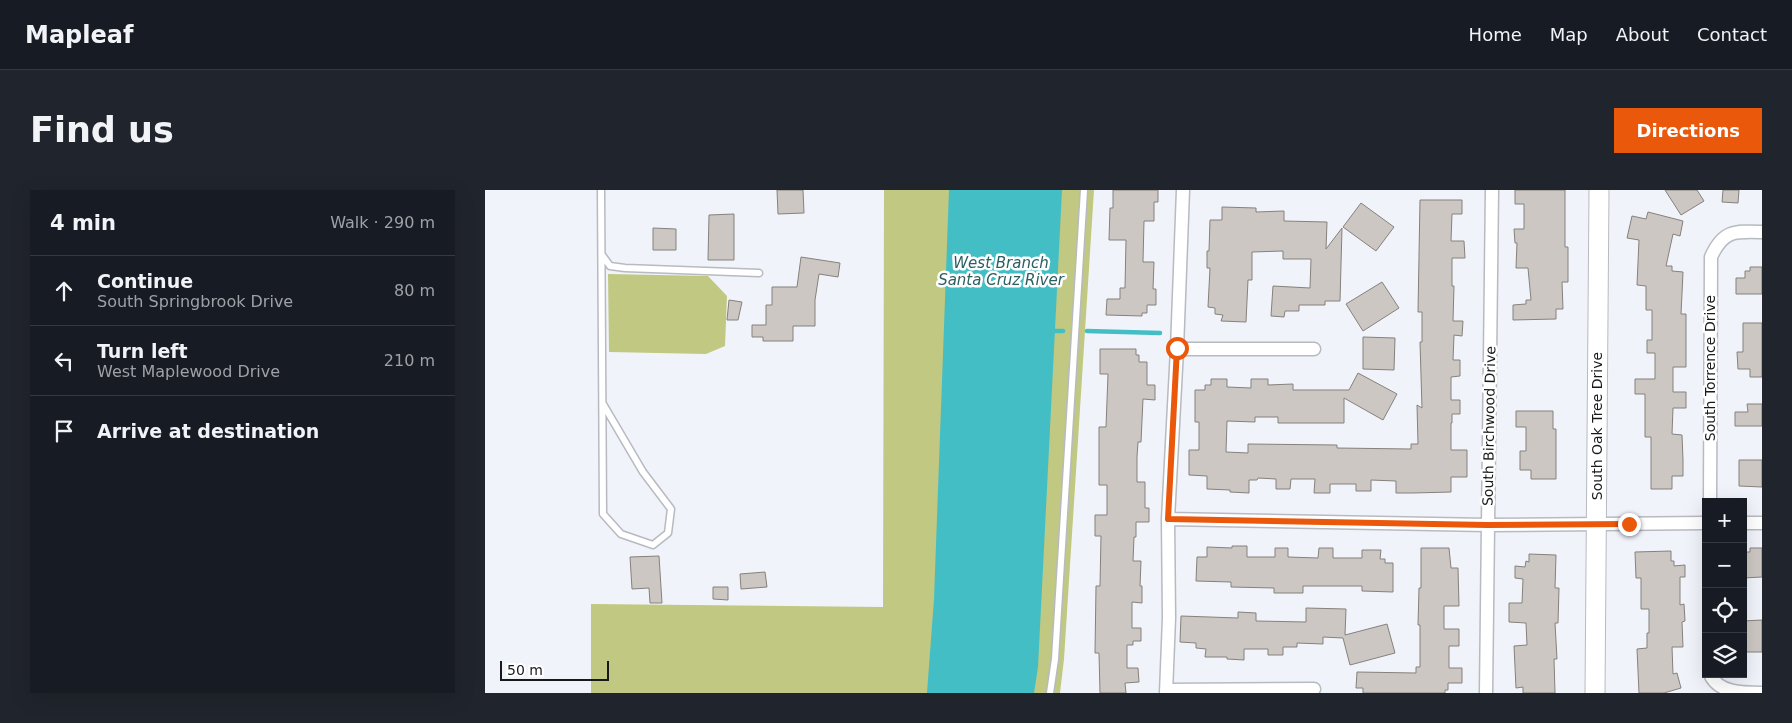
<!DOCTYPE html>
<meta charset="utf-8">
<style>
:root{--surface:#171b24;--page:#20242c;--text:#f1f3f6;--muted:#9ea1a6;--line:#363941;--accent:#ea580c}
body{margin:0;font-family:"DejaVu Sans",sans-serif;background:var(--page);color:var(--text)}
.controls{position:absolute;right:15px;bottom:15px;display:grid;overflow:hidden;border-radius:0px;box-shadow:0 5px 20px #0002}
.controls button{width:45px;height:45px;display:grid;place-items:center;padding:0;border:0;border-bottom:1px solid var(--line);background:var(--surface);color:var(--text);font:25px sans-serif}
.scale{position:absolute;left:15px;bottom:12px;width:109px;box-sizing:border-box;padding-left:5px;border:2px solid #18191b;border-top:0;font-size:14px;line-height:18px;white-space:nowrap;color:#18191b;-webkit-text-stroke:4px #fff;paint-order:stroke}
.stop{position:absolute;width:15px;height:15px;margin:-11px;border:4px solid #ea580c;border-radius:50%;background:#fff}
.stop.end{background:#ea580c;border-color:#fff;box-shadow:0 1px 5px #0008}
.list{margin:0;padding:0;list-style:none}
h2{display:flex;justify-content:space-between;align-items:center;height:65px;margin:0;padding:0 20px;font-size:21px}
h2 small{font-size:16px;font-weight:400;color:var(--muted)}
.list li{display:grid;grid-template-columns:32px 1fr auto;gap:15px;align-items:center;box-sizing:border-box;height:70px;padding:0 20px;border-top:1px solid var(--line)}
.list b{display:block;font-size:19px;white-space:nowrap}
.list p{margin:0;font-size:16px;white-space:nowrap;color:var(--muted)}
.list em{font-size:16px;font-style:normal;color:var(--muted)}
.icon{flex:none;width:28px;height:28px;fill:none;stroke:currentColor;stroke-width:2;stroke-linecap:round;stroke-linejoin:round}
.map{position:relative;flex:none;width:1277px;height:503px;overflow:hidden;border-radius:0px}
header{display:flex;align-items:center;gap:30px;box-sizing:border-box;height:70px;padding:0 25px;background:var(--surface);border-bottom:1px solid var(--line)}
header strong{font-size:24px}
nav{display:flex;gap:28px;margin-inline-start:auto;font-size:18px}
.intro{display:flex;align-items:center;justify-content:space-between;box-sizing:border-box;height:120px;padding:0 30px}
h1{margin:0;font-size:35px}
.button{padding:12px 22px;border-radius:0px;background:var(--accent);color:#fff;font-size:18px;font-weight:700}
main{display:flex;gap:30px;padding:0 30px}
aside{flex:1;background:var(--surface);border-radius:0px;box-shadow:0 5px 20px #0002}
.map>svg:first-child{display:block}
.green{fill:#c0c881}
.water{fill:#43bec5}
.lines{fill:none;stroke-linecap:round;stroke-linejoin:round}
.stream{stroke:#43bec5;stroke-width:4.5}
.building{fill:#ccc7c2;stroke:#86817c}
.lane-casing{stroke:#b8bac1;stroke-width:9}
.street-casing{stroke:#b8bac1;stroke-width:15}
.secondary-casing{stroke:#b8bac1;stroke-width:21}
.lane{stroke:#fff;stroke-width:6}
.street{stroke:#fff;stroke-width:12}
.secondary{stroke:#fff;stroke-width:19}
.route{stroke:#ea580c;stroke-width:6}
.labels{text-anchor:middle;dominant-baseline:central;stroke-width:5;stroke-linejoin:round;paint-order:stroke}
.street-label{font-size:14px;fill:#18191b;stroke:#fff}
.water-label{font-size:15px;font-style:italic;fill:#2c5f62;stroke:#fff}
</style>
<header>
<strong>Mapleaf</strong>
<nav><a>Home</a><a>Map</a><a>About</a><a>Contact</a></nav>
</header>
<div class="intro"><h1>Find us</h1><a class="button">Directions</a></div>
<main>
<aside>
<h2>4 min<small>Walk · 290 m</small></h2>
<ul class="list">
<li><svg class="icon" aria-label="ahead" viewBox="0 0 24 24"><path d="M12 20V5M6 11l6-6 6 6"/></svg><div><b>Continue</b><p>South Springbrook Drive</p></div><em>80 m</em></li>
<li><svg class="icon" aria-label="left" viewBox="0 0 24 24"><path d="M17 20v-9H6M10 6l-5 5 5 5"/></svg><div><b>Turn left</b><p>West Maplewood Drive</p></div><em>210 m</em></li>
<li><svg class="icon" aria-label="arrive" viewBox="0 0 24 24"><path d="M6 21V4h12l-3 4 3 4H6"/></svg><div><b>Arrive at destination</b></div></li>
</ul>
</aside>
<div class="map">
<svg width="1277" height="503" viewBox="0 0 1277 503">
<rect width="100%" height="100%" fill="#f0f3fa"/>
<!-- green -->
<path class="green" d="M399,0H609L579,469L575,503H106V414L398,417Z
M123,84L223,86L242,106L240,156L221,164L124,162Z"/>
<!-- water -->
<path class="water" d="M464,0H577L553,477L549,503H442L449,409Z"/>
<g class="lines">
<!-- stream -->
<path class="stream" d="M565,141H578
M602,141L675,143"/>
</g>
<!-- building -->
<path class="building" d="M292,0H318L319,23L293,24Z
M628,0H673V12H669V31H659L658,72H669L668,99H671V115H662V123H657V126L621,125L622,109H635V98H640L641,50H624L625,18H628Z
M1030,0H1080V57H1083V92H1077L1078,119H1071V129L1028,130V115L1041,114V110H1046L1043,78H1031L1032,53H1030L1029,39H1039V14H1030Z
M1180,0H1212L1219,11L1196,25Z
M1238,0H1254L1253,13L1237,12Z
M935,10H977V24H967L966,51H979L980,68H967V96H969L968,131H978L977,146L969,145L968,170H975V186L966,187V210H975V224H967V233H966V260H982V287H966V302L928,303H911V291L886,290V301H871V294H845V303H829L830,289H806L805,299H791V289L773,288L772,290H764V303L745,302V300L722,299V286L704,285V260H714V232H710V200H720V195H726V189H742V197L766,198V189H783V195L808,194V200H864L873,183L912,204L898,230L859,208V233H793V227H770V232L742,231L741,262L763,263V254L852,255V258L926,259V254H933L932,215L937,218L935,152H937V122H933Z
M876,13L909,37L891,61L858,37Z
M737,17L771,18V22L799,21V31L842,32L841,59L857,38L855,111H840V115H814V121H800L799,127L786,126L788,96L825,98L826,69H798V61L767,62V90H763L761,132L736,131L738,125L730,124V118L723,117L725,78H722V61H724L725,30H737Z
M1163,22L1198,31L1195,46L1188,44L1181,76H1187V81L1198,82L1196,124H1201V177H1188V202H1201V218H1188L1187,244L1197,245L1198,270V286H1187V299H1166V247H1160V204H1150V189H1170V163H1162V150H1167V120H1161V96L1152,95L1154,50L1142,48L1147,26L1161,29Z
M249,24V70H223L224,25Z
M168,38L191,39V60H168Z
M316,67L355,73L353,87L334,84L330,110V136H308V151H278V147H267V135H281V115H287V97H312Z
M1265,77H1277V104H1251V88H1260V81H1265Z
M897,92L914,118L878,141L861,114Z
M244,110L257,112L253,130H242Z
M1258,133H1277V187H1265V179H1253L1252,162H1258Z
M878,147L910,148L909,180L878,179Z
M615,159H651V165H654V172H662V195H670V210L658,209L656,252H653L652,267V292H660V318H664V332H651V347H649L648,371H656L655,396H657V413L647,412V438H656V451H648V455H642V478H653L654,492L640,493L641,503H615L614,463H610L611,396H615L616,346H610V325H622V295H614V237H621L623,184H615Z
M1262,214H1277V236H1250V222H1263Z
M1031,221H1068V239H1071V289H1046V280H1035V261H1041V237H1031Z
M1254,270H1277V297L1254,296Z
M747,356H762V367H790V358H803V367L833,368L834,358H848V368H877V360H896L895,369H900V373H908V402L877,401V396H818V403H789V398L746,397V392L711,391L712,367H722V357L747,358Z
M936,358H964L966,378H973L974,416H959V439H974V456H964V478H977V493H963V500H960V503H878V498H871L872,482L931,483V477H935V435H933L934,398H936Z
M1265,358H1277V387L1258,388V362H1265Z
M1186,361V371H1189V376L1200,375V387H1195V415L1199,414L1200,431L1197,432L1198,457H1187L1188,484L1192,483L1196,498L1179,503H1154L1152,459L1162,458V443H1164V419H1156V388H1151L1150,362Z
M1044,364L1071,365L1070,398H1074L1073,433H1070L1072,469H1069L1070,503H1038V497L1031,498L1029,456L1042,455L1041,433L1024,432V413H1037L1038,389L1030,388V376L1040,377L1041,371L1044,372Z
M174,366L177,413H165L164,398L147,399L145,367Z
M280,382L282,397L256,399L255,384Z
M228,397H243V410L228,409Z
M821,418L861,419L860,445L902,434L910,463L865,475L858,448L838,447V454L812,453V457H798V465H783V459H759V470L742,469V467H720L721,459L711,458V453L695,452L696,426L753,428V422L771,423V431L821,432Z
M1277,430V462H1259L1258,431Z"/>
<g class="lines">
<!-- lane casing -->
<g class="lane-casing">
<path id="lane" d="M116,0L118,324L136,344L168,355L183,343L186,319L158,282L118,214
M117,65L125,76L140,78L274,83
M565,503L570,469L599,0"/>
</g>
<!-- street casing -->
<g class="street-casing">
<path id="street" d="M692,159H829
M1225,312L1226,67C1238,40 1250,41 1277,42
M683,329L1002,335L1221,333
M1258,333H1277
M1225,484C1233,503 1257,503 1277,503
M681,500L829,499
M681,503L684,428L683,329L692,159L698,0
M1001,503L1007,0"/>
</g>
<!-- secondary casing -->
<g class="secondary-casing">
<path id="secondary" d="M1110,503L1114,0"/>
</g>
<!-- lane -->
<use href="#lane" class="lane"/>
<!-- street -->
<use href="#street" class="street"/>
<!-- secondary -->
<use href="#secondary" class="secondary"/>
</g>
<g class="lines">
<!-- route -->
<path class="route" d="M692,158L683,329L1002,335L1144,334"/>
</g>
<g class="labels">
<!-- street labels -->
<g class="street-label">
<text transform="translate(1225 178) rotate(-90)">South Torrence Drive</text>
<text transform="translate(1004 236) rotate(-89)">South Birchwood Drive</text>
<text transform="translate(1112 236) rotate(-90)">South Oak Tree Drive</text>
</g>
<!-- water labels -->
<g class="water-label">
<text x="516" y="73">West Branch<tspan x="516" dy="17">Santa Cruz River</tspan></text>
</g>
</g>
</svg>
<div class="controls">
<button>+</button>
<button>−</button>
<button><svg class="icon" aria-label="locate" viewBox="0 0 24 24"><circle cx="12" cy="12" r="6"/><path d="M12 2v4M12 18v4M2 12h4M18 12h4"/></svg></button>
<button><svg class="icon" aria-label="layers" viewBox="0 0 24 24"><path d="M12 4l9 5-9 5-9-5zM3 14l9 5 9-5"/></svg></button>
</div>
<div class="scale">50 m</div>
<div class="stop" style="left:692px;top:158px"></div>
<div class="stop end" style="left:1144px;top:334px"></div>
</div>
</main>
